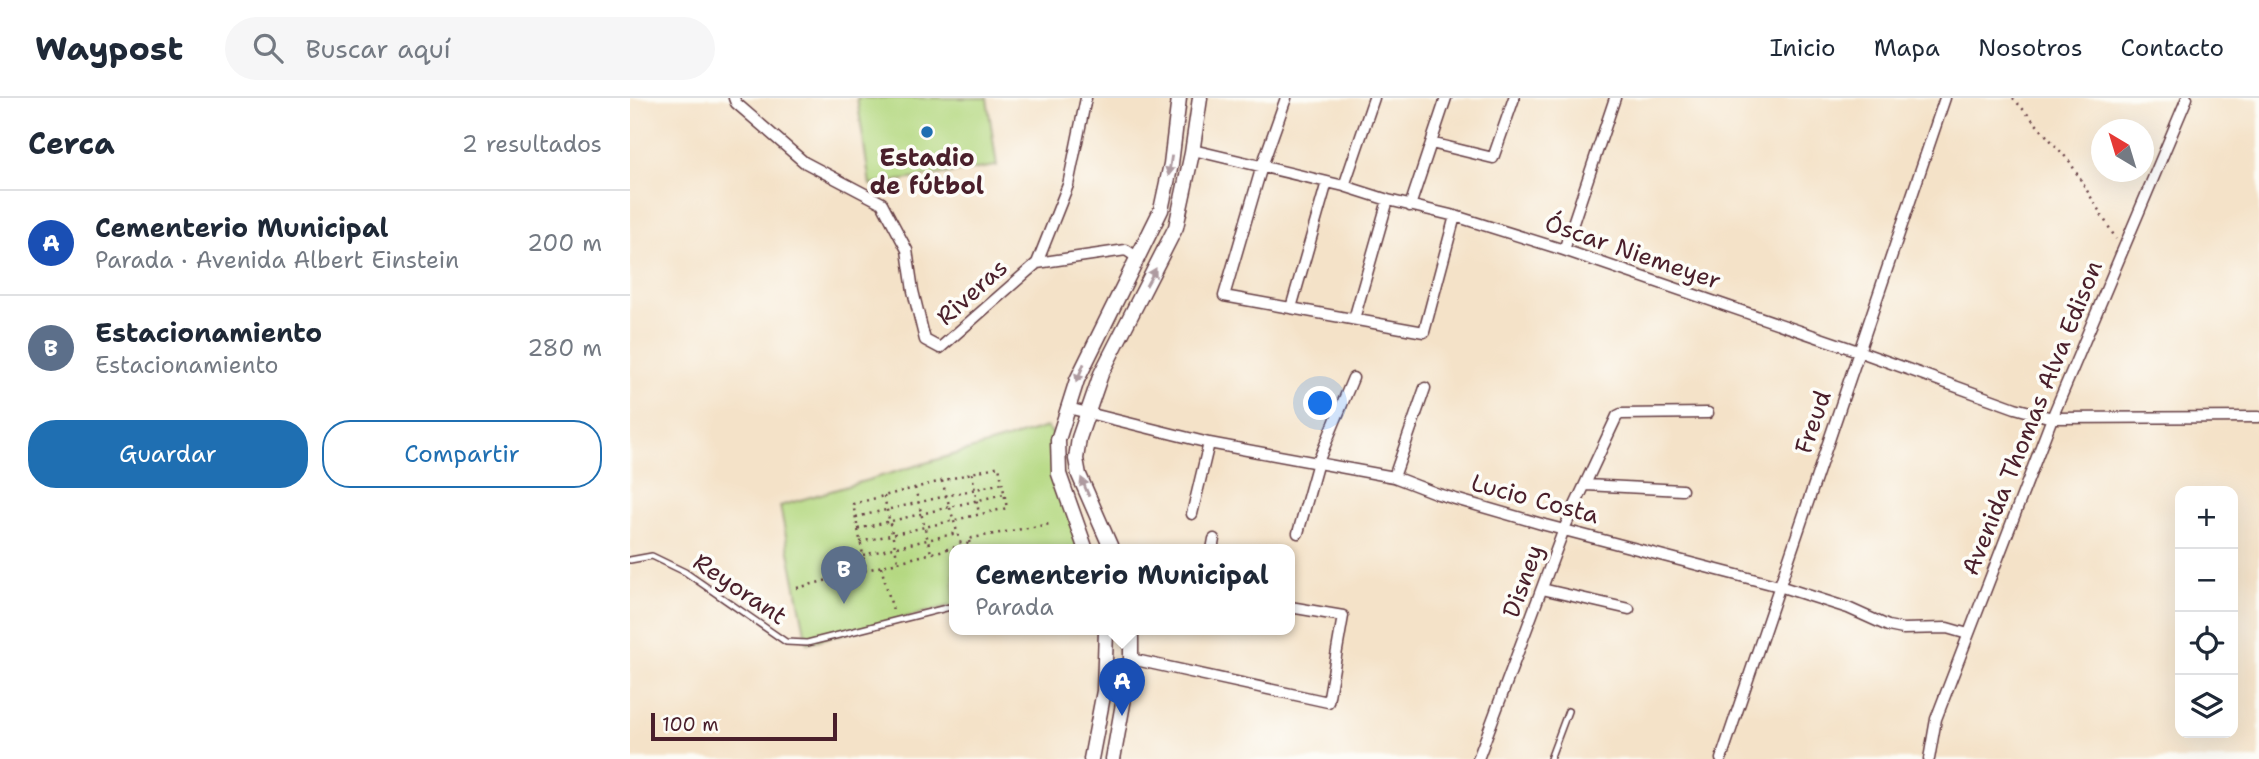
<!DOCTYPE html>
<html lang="es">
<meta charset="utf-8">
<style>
:root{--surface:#fff;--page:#f6f6f7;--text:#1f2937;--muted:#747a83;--line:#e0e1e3;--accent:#1f6fb2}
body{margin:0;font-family:"Shantell Sans",sans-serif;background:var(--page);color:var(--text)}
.controls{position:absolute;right:21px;bottom:21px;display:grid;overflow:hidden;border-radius:14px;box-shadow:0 7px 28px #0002}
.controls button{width:63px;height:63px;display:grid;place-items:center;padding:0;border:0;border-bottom:2px solid var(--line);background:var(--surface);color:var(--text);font:35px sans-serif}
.compass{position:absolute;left:1461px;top:21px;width:63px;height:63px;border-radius:50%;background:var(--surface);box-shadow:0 7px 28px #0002;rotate:322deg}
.scale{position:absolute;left:21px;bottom:18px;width:186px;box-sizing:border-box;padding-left:7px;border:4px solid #4a1f2b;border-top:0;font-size:19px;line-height:24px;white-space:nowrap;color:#4a1f2b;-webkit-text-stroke:5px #fdfcf7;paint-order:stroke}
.you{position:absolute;left:691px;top:306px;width:24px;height:24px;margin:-18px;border:5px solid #fff;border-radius:50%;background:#1a73e8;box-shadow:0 0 0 10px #1a73e833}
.badge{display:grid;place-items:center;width:46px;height:46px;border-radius:50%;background:var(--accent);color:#fff;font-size:23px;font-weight:700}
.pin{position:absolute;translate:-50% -58px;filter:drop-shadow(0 2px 4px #0008)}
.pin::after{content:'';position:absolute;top:37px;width:24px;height:21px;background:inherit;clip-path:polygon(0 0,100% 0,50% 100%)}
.popup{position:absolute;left:319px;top:446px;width:346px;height:91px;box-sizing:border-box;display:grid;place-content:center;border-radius:14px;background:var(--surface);filter:drop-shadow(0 2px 5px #0005);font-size:23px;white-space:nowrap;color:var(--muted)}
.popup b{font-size:26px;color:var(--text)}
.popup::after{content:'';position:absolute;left:50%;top:100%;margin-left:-14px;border:14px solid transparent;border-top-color:var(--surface)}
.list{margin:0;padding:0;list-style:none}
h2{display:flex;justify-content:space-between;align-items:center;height:91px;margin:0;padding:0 28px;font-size:30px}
h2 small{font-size:23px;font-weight:400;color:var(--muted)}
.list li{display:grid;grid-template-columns:46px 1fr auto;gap:21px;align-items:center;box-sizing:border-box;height:105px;padding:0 28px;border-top:2px solid var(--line)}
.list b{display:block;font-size:26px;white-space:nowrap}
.list p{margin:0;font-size:23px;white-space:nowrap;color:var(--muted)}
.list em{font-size:23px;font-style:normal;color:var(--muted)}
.actions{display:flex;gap:14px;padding:21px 28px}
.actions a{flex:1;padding:16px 0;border:2px solid var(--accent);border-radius:28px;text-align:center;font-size:24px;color:var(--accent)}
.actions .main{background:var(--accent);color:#fff}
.icon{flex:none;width:38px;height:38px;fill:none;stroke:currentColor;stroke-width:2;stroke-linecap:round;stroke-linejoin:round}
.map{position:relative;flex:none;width:1629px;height:661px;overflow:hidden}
header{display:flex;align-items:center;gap:42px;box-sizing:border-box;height:98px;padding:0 35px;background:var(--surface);border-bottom:2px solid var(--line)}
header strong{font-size:33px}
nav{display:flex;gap:38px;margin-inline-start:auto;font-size:24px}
.search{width:490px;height:63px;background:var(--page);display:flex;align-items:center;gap:18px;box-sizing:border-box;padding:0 24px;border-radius:38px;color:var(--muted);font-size:26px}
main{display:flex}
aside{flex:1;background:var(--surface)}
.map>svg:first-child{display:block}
.green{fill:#b4d880;stroke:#7f7c56;stroke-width:2}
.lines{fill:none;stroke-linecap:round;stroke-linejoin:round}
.service-casing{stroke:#643c43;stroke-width:8}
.minor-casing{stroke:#643c43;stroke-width:13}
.tertiary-casing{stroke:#643c43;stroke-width:17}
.path{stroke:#643c43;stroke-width:2.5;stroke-dasharray:2 5;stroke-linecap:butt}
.service{stroke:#fff;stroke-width:5}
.minor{stroke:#fff;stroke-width:10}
.tertiary{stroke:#fff;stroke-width:14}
.oneway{fill:#ae9aa0}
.poi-dot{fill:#1f6fb2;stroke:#fdfcf7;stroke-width:2.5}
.labels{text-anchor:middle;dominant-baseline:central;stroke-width:7;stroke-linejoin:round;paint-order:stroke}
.poi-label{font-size:24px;font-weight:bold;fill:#4a1f2b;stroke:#fdfcf7}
.street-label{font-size:24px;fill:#4a1f2b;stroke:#fdfcf7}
</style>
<header>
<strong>Waypost</strong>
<div class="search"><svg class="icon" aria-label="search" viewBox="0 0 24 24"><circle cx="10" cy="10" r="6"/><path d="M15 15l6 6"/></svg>Buscar aquí</div>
<nav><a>Inicio</a><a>Mapa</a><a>Nosotros</a><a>Contacto</a></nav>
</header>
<main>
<aside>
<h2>Cerca<small>2 resultados</small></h2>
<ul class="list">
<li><span class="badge" style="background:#1a4fb4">A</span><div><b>Cementerio Municipal</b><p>Parada · Avenida Albert Einstein</p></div><em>200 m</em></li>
<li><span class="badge" style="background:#5c6f8a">B</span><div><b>Estacionamiento</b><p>Estacionamiento</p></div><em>280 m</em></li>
</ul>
<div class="actions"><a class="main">Guardar</a><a>Compartir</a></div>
</aside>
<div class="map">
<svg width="1629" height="661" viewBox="0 0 1629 661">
<rect width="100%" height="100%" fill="#fdfcf7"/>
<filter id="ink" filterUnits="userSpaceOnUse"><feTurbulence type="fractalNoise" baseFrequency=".0143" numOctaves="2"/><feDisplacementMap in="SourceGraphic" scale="14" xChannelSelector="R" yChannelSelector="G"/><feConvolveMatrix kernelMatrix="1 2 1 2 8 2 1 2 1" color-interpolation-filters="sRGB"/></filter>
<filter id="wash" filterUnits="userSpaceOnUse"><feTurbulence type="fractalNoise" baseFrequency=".00686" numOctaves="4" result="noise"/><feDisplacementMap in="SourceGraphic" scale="28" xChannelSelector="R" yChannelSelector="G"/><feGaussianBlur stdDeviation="1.57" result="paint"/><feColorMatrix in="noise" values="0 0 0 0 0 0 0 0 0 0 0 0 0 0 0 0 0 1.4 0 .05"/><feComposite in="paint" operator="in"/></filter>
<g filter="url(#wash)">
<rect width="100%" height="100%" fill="#f4e2c8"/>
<!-- green -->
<path class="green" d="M227,0H357L367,68L240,87Z
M417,329L428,342L427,360L456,452H324V507L177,545L150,408Z"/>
</g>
<g filter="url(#ink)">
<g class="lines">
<!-- service casing -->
<g class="service-casing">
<path id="service" d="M0,462L22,458L55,474L156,544L177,545L324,508
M920,661L938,613"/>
</g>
<!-- minor casing -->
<g class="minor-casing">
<path id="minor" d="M104,0L106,5L174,64L252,105L277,152L283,193L295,242L310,250L407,165L438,87L456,0
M656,0L632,68L594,198L794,234L825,118
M801,45L863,60L884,0
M563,52L714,88L758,102L825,118L934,152L1228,253L1385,310L1422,320L1629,319
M714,88L744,0
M780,108L816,0
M934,152L985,0
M407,165L496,152L508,160
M661,210L697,84
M724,221L758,102
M438,310L579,345L764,379L808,396L915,427L1149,488L1218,510L1258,528L1273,531L1317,530L1338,536
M764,379L795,290
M956,387L1052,392
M562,416L579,345
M668,435L688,364L723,280
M582,452L584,441
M912,491L999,511
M501,561L698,604L713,518L660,509
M848,661L934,431L987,318L991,316L1078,315
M1091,661L1315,0
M1299,661L1306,621L1422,320L1557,0"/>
</g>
<!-- tertiary casing -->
<g class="tertiary-casing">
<path id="tertiary" d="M456,452L429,376L428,342L447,282L531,112L541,66L549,0
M482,452L449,377L446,361L449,340L471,276L546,129L562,55L570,0
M461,661L474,593L476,532
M483,661L501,561V532"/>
</g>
<!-- path -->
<path class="path" d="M1383,0L1440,64L1486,141
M342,375L349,416
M312,383L331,447
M285,390L301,455
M254,398L268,463
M226,419L372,385
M228,431L374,396
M339,443L342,452
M230,444L377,410L369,368L223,406L236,472
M233,457L327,435
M251,469L264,516
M167,490L337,446L342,440L420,426"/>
<!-- service -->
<use href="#service" class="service"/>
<!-- minor -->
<use href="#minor" class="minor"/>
<!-- tertiary -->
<use href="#tertiary" class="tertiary"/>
</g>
<!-- one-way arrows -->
<defs><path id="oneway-solid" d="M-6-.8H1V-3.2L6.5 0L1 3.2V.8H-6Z" transform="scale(1.75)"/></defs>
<g class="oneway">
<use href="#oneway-solid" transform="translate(540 68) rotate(99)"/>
<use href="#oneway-solid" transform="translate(521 179) rotate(-61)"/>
<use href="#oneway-solid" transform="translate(450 275) rotate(113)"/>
<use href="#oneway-solid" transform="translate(455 389) rotate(-113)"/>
</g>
</g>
<!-- markers -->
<circle class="poi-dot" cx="297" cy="34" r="7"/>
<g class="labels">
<!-- poi labels -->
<g class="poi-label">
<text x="297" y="60">Estadio<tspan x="297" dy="28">de fútbol</tspan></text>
</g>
<!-- street labels -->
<g class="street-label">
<text transform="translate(1003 154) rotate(19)">Óscar Niemeyer</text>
<text transform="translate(342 194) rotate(-42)">Riveras</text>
<text transform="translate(1402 320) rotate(-68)">Avenida Thomas Alva Edison</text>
<text transform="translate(1183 324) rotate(-71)">Freud</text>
<text transform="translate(905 401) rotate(15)">Lucio Costa</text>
<text transform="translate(893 483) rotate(-70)">Disney</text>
<text transform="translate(110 491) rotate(34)">Reyorant</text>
</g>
</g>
</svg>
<div class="controls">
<button>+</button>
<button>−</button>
<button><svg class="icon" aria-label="locate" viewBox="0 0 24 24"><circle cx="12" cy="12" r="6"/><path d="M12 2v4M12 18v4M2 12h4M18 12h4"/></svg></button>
<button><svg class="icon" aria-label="layers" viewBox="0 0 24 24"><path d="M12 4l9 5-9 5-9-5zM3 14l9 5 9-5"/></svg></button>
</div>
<svg class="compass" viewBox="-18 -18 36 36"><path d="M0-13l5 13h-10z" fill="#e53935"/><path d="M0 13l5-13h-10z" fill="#747a83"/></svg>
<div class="scale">100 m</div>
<div class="you"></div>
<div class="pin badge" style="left:492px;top:618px;background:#1a4fb4">A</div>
<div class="popup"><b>Cementerio Municipal</b>Parada</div>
<div class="pin badge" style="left:214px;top:506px;background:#5c6f8a">B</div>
</div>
</main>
